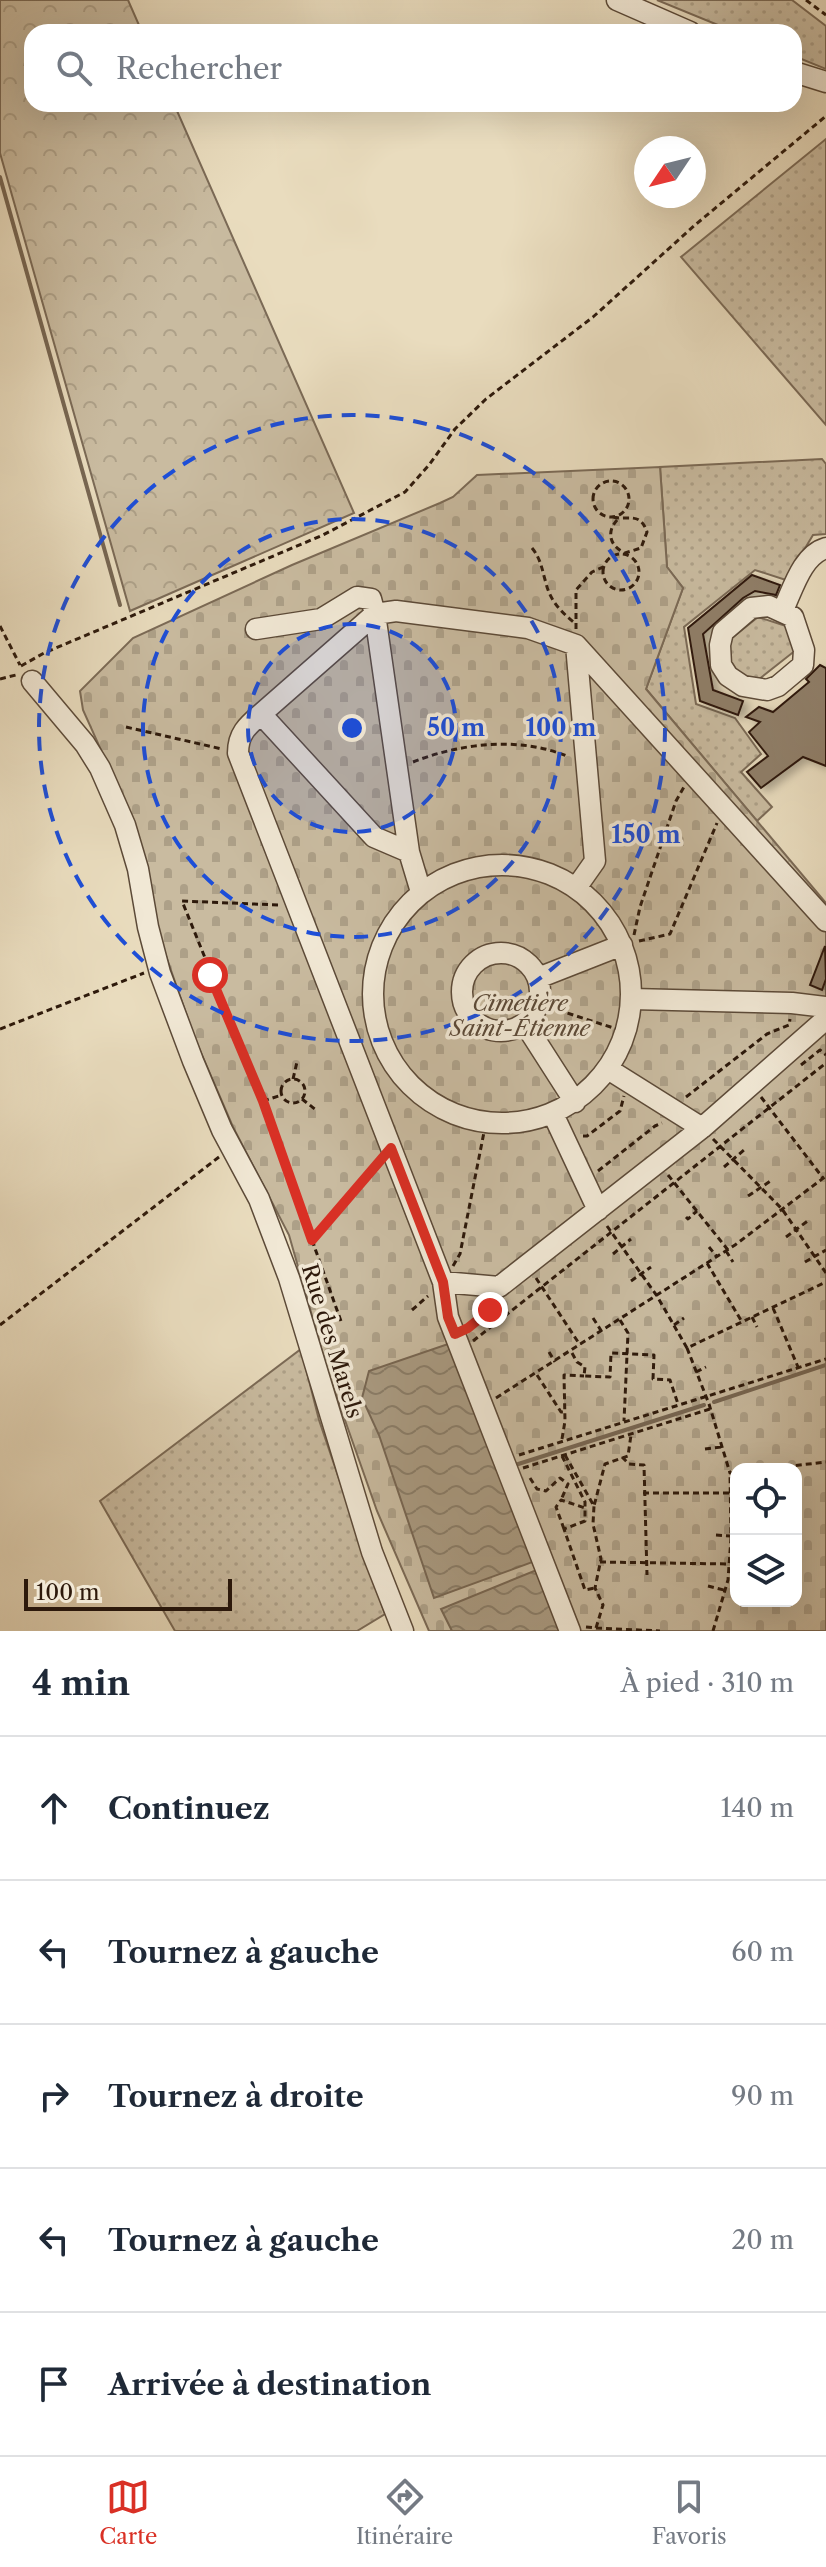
<!DOCTYPE html>
<html lang="fr">
<meta charset="utf-8">
<style>
:root{--surface:#fff;--page:#f6f6f7;--text:#1f2937;--muted:#747a83;--line:#e0e1e3;--accent:#d93025}
body{margin:0;font-family:"Libre Caslon Text",serif;background:var(--page);color:var(--text)}
.controls{position:absolute;right:24px;bottom:24px;display:grid;overflow:hidden;border-radius:16px;box-shadow:0 8px 32px #0002}
.controls button{width:72px;height:72px;display:grid;place-items:center;padding:0;border:0;border-bottom:2px solid var(--line);background:var(--surface);color:var(--text);font:40px sans-serif}
.compass{position:absolute;left:634px;top:136px;width:72px;height:72px;border-radius:50%;background:var(--surface);box-shadow:0 8px 32px #0002;rotate:235deg}
.scale{position:absolute;left:24px;bottom:20px;width:208px;box-sizing:border-box;padding-left:8px;border:4px solid #2d190b;border-top:0;font-size:22px;line-height:28px;white-space:nowrap;color:#2d190b;-webkit-text-stroke:6px #f1e8d5;paint-order:stroke}
.stop{position:absolute;width:24px;height:24px;margin:-18px;border:6px solid #d93025;border-radius:50%;background:#fff}
.stop.end{background:#d93025;border-color:#fff;box-shadow:0 2px 8px #0008}
.list{margin:0;padding:0;list-style:none}
h2{display:flex;justify-content:space-between;align-items:center;height:104px;margin:0;padding:0 32px;font-size:34px}
h2 small{font-size:26px;font-weight:400;color:var(--muted)}
.list li{display:grid;grid-template-columns:52px 1fr auto;gap:24px;align-items:center;box-sizing:border-box;height:144px;padding:0 32px;border-top:2px solid var(--line)}
.list b{display:block;font-size:30px;white-space:nowrap}
.list em{font-size:26px;font-style:normal;color:var(--muted)}
.icon{flex:none;width:44px;height:44px;fill:none;stroke:currentColor;stroke-width:2;stroke-linecap:round;stroke-linejoin:round}
.map{position:relative;flex:none;width:826px;height:1631px;overflow:hidden}
.search{position:absolute;background:var(--surface);box-shadow:0 8px 32px #0002;left:24px;right:24px;top:24px;height:88px;display:flex;align-items:center;gap:20px;box-sizing:border-box;padding:0 28px;border-radius:24px;color:var(--muted);font-size:30px}
.sheet{height:824px;background:var(--surface)}
nav{display:flex;justify-content:space-around;align-items:center;box-sizing:border-box;height:112px;border-top:2px solid var(--line);background:var(--surface);font-size:22px;color:var(--muted)}
nav a{display:grid;justify-items:center;gap:4px}
nav .on{color:var(--accent)}
.map>svg:first-child{display:block}
.grass{fill:url(#grass-dots);stroke:#7b6a56;stroke-width:2}
.forest{fill:url(#forest-crowns);stroke:#7b6a56;stroke-width:2}
.cemetery{fill:url(#cemetery-stones);stroke:#7b6a56;stroke-width:2;fill-rule:evenodd}
.water{fill:url(#water-waves);stroke:#776652;stroke-width:2}
.lines{fill:none;stroke-linecap:round;stroke-linejoin:round}
.stream{stroke:#776652;stroke-width:4}
.building{fill:#8f7e68;stroke:#2d190b;stroke-width:2;filter:url(#shadow)}
.minor-casing{stroke:#5c4a38;stroke-width:23}
.path{stroke:#2d190b;stroke-width:3;stroke-dasharray:6 4;stroke-linecap:butt}
.minor{stroke:#f1e8d5;stroke-width:20}
.route{stroke:#d93025;stroke-width:10}
.ring{fill:none;stroke:#1d4ed8;stroke-width:4;stroke-dasharray:14 10}
.labels{text-anchor:middle;dominant-baseline:central;stroke-width:7;stroke-linejoin:round;paint-order:stroke}
.park-label{font-size:22px;font-style:italic;fill:#5c4a38;stroke:#f1e8d5}
.street-label{font-size:22px;fill:#2d190b;stroke:#f1e8d5}
.centre{fill:#1d4ed8;stroke:#f1e8d5;stroke-width:4}
.ring-label{font-size:24px;text-anchor:middle;font-weight:bold;fill:#1d4ed8;stroke:#f1e8d5;stroke-width:7;stroke-linejoin:round;paint-order:stroke}
</style>
<div class="map">
<svg width="826" height="1631" viewBox="0 0 826 1631">
<defs>
<pattern id="grass-dots" width="8" height="8" patternUnits="userSpaceOnUse" patternTransform="scale(2)"><rect width="8" height="8" fill="#c9bba0"/><path d="M2 2h.1M6 6h.1" fill="none" stroke="#ada088" stroke-width="1.8" stroke-linecap="round"/></pattern>
<pattern id="forest-crowns" width="20" height="18" patternUnits="userSpaceOnUse" patternTransform="scale(2)"><rect width="20" height="18" fill="#c9bba0"/><path d="M2 6a3 3 0 1 1 6 0M12 15a3 3 0 1 1 6 0" fill="none" stroke="#ada088"/></pattern>
<pattern id="cemetery-stones" width="16" height="16" patternUnits="userSpaceOnUse" patternTransform="scale(2)"><rect width="16" height="16" fill="#c9bba0"/><path d="M2 7V4a2 2 0 0 1 4 0v3zM10 15v-3a2 2 0 0 1 4 0v3z" fill="#ada088"/></pattern>
<pattern id="water-waves" width="16" height="10" patternUnits="userSpaceOnUse" patternTransform="scale(2)"><rect width="16" height="10" fill="#a99a81"/><path d="M0 5q4-4 8 0t8 0" fill="none" stroke="#8a7d68"/></pattern>
<filter id="shadow"><feDropShadow dx="6" dy="3.5" stdDeviation="4" flood-color="#0004"/></filter>
</defs>
<rect width="100%" height="100%" fill="#e9dcbe"/>
<filter id="stains"><feTurbulence type="fractalNoise" baseFrequency=".0025" numOctaves="4"/><feColorMatrix values="0 0 0 0 .2 0 0 0 0 .09 0 0 0 0 .02 0 0 0 .5 -.17"/></filter>
<radialGradient id="worn" r=".72"><stop offset=".6" stop-color="#630" stop-opacity="0"/><stop offset="1" stop-color="#630" stop-opacity=".3"/></radialGradient>
<!-- grass -->
<path class="grass" d="M657,0H792L826,26V69L794,56V32H735Z
M826,139V425L681,257Z
M822,459L826,464V534L813,535L786,580L755,570L684,627L696,704L735,718L761,754L741,772L772,807L757,821L646,689L683,588L667,567L660,467Z
M758,617L789,627L796,650L758,680L733,674L727,642Z
M301,1349L319,1420L385,1614L357,1631H175L100,1501Z"/>
<!-- forest -->
<path class="forest" d="M0,0H128L142,32H32V104H174L354,513L130,611L0,153Z"/>
<!-- cemetery -->
<path class="cemetery" d="M660,467L667,567L683,588L646,689L826,903V1631H429L377,1511L328,1372L289,1235L233,1127L195,1039L159,936L137,830L83,710L80,691L133,638L292,565L440,503L453,497L477,475ZM736,1469H796V1601H736Z"/>
<!-- water -->
<path class="water" d="M451,1343L538,1560L434,1598L379,1435L362,1398L369,1371Z
M539,1569L564,1631H452L441,1609Z"/>
<g class="lines">
<!-- stream -->
<path class="stream" d="M0,177L120,605
M714,1402L826,1365
M512,1466L704,1405"/>
</g>
<!-- building -->
<path class="building" d="M752,575L780,585L776,595L755,591L743,598L703,634L713,690L743,701L738,715L700,701L688,628Z
M820,665L826,668V766L803,757L761,788L747,772L768,756L749,732L760,722L746,717L759,707L773,712L809,682L806,679Z
M825,946L826,979L822,990L810,985Z"/>
<g class="lines">
<!-- minor casing -->
<g class="minor-casing">
<path id="minor" d="M617,0L690,32
M794,72L826,82
M769,606L793,617L804,650L803,665L778,686L767,690L743,686L728,676L721,665L720,645L723,632L751,608Z
M783,610C793,589 802,555 826,548
M256,629L321,619L357,597L371,599L375,614L409,852L421,892
M576,645L595,861L576,888
M32,681L85,744L100,768L125,825L138,869L148,927L160,973L193,1061L222,1130L259,1199L289,1278L372,1552L403,1631
M261,714L374,837L409,852
M373 994a129 129 0 1 1 258 0a129 129 0 1 1-258 0Z
M826,921L576,645L528,628L396,611L375,614L261,714C247,726 238,734 238,753L443,1282L499,1287L702,1128L826,1019
M462 992a39 39 0 1 1 78 0a39 39 0 1 1-78 0Z
M538,978L622,945
M632,999L792,1003L826,1007
M525,1024L575,1102
M608,1069L702,1128
M553,1114L598,1210
M443,1282L448,1317L570,1631"/>
</g>
<!-- path -->
<path class="path" d="M806,0L826,15
M593 499a18 18 0 1 1 36 0a18 18 0 1 1-36 0Z
M613,517C628,521 640,511 647,532L641,548L625,553C609,546 606,531 618,519
M532,548C541,559 542,570 546,583C550,601 562,613 576,624
M603 572a18 18 0 1 1 36 0a18 18 0 1 1-36 0Z
M0,626L20,665
M576,629V590L592,572L603,567
M21,666L44,653L323,535L405,492L429,465L455,429L486,399L593,317L695,225L826,116
M0,679L16,675
M126,727L222,749
M413,762C461,743 521,736 569,757
M278,905L182,901L263,1101L312,1240L379,1164
M634,935L640,907L676,801L684,787
M639,941L670,934L717,823
M539,1004L626,1032
M0,1029L144,973
M801,1065L820,1050L826,1055
M281 1091a12 12 0 1 1 24 0a12 12 0 1 1-24 0Z
M293,1079L297,1062
M686,1097L767,1034L789,1025L790,1019
M761,1097L823,1178
M302,1099L316,1110
M263,1101L282,1095
M583,1136H587L620,1111L624,1096
M713,1139L782,1209L826,1273
M724,1167L744,1150
M598,1171L655,1126L662,1123
M668,1175L728,1250
M748,1196L772,1180
M686,1217L688,1219L697,1211
M607,1226L657,1296L687,1348L826,1282
M786,1237L809,1220
M312,1240L342,1324
M709,1247L717,1257
M726,1251L733,1262
M613,1254L631,1239
M805,1262L826,1250
M707,1263L742,1322
M453,1266L460,1254L486,1122
M536,1278L580,1345
M631,1281L651,1267
M773,1308L798,1367
M412,1310L428,1296
M752,1317L757,1327
M593,1318L602,1332
M620,1320L628,1333L624,1421
M0,1325L219,1157
M674,1325L684,1318
M469,1327L497,1304
M473,1341L826,1063
M687,1348L709,1404L730,1473H736
M549,1352L555,1362
M572,1353L577,1362L585,1367L584,1376L610,1377L611,1353L654,1355L653,1379L670,1380L678,1404
M696,1372L706,1367
M537,1375L561,1412H565
M496,1398L735,1245L826,1176
M562,1439L565,1421L564,1375L584,1376
M705,1449L722,1447
M519,1455L826,1359
M565,1455L594,1506L605,1464L628,1456L631,1435
M562,1456L585,1502V1521L564,1529L585,1590L595,1588
M622,1457L629,1464L644,1465L647,1575
M523,1468L710,1409
M766,1469L826,1462
M530,1478L537,1489L546,1491L560,1478L568,1484L561,1500
M643,1493H730
M564,1529L556,1507L561,1500L585,1508
M716,1535L731,1536
M600,1562L729,1564
M708,1586L724,1590
M586,1627L596,1628L603,1605L595,1588L601,1559L593,1524L594,1506
M596,1628L660,1631
M713,1631L728,1580L731,1538L730,1473"/>
<!-- minor -->
<use href="#minor" class="minor"/>
</g>
<g class="lines">
<!-- route -->
<path class="route" d="M210,975L263,1101L312,1240L391,1148L443,1282L448,1317L455,1334L468,1328L490,1310"/>
</g>
<!-- distance rings -->
<circle cx="352" cy="728" r="104" fill="#1d4ed8" fill-opacity=".12"/>
<g class="ring">
<circle cx="352" cy="728" r="104"/>
<circle cx="352" cy="728" r="209"/>
<circle cx="352" cy="728" r="313"/>
</g>
<g class="labels">
<!-- park labels -->
<g class="park-label">
<text x="520" y="1003">Cimetière<tspan x="520" dy="25">Saint-Étienne</tspan></text>
</g>
<!-- street labels -->
<g class="street-label">
<text transform="translate(332 1341) rotate(73)">Rue des Marels</text>
</g>
</g>
<circle cx="352" cy="728" r="12" class="centre"/>
<g class="ring-label">
<text x="456" y="736">50 m</text>
<text x="561" y="736">100 m</text>
<text x="646" y="843">150 m</text>
</g>
<rect width="100%" height="100%" filter="url(#stains)"/>
<rect width="100%" height="100%" fill="url(#worn)"/>
</svg>
<div class="controls">
<button><svg class="icon" aria-label="locate" viewBox="0 0 24 24"><circle cx="12" cy="12" r="6"/><path d="M12 2v4M12 18v4M2 12h4M18 12h4"/></svg></button>
<button><svg class="icon" aria-label="layers" viewBox="0 0 24 24"><path d="M12 4l9 5-9 5-9-5zM3 14l9 5 9-5"/></svg></button>
</div>
<svg class="compass" viewBox="-18 -18 36 36"><path d="M0-13l5 13h-10z" fill="#e53935"/><path d="M0 13l5-13h-10z" fill="#747a83"/></svg>
<div class="scale">100 m</div>
<div class="stop" style="left:210px;top:975px"></div>
<div class="stop end" style="left:490px;top:1310px"></div>
<div class="search"><svg class="icon" aria-label="search" viewBox="0 0 24 24"><circle cx="10" cy="10" r="6"/><path d="M15 15l6 6"/></svg>Rechercher</div>
</div>
<section class="sheet">
<h2>4 min<small>À pied · 310 m</small></h2>
<ul class="list">
<li><svg class="icon" aria-label="ahead" viewBox="0 0 24 24"><path d="M12 20V5M6 11l6-6 6 6"/></svg><div><b>Continuez</b></div><em>140 m</em></li>
<li><svg class="icon" aria-label="left" viewBox="0 0 24 24"><path d="M17 20v-9H6M10 6l-5 5 5 5"/></svg><div><b>Tournez à gauche</b></div><em>60 m</em></li>
<li><svg class="icon" aria-label="right" viewBox="0 0 24 24"><path d="M7 20v-9h11M14 6l5 5-5 5"/></svg><div><b>Tournez à droite</b></div><em>90 m</em></li>
<li><svg class="icon" aria-label="left" viewBox="0 0 24 24"><path d="M17 20v-9H6M10 6l-5 5 5 5"/></svg><div><b>Tournez à gauche</b></div><em>20 m</em></li>
<li><svg class="icon" aria-label="arrive" viewBox="0 0 24 24"><path d="M6 21V4h12l-3 4 3 4H6"/></svg><div><b>Arrivée à destination</b></div></li>
</ul>
</section>
<nav>
<a class="on"><svg class="icon" aria-label="map" viewBox="0 0 24 24"><path d="M3 6l6-2 6 2 6-2v14l-6 2-6-2-6 2zM9 4v14M15 6v14"/></svg>Carte</a>
<a><svg class="icon" aria-label="directions" viewBox="0 0 24 24"><path d="M12 3l9 9-9 9-9-9zM9 14v-3h6M13 9l2 2-2 2"/></svg>Itinéraire</a>
<a><svg class="icon" aria-label="saved" viewBox="0 0 24 24"><path d="M7 4h10v16l-5-4-5 4z"/></svg>Favoris</a>
</nav>
